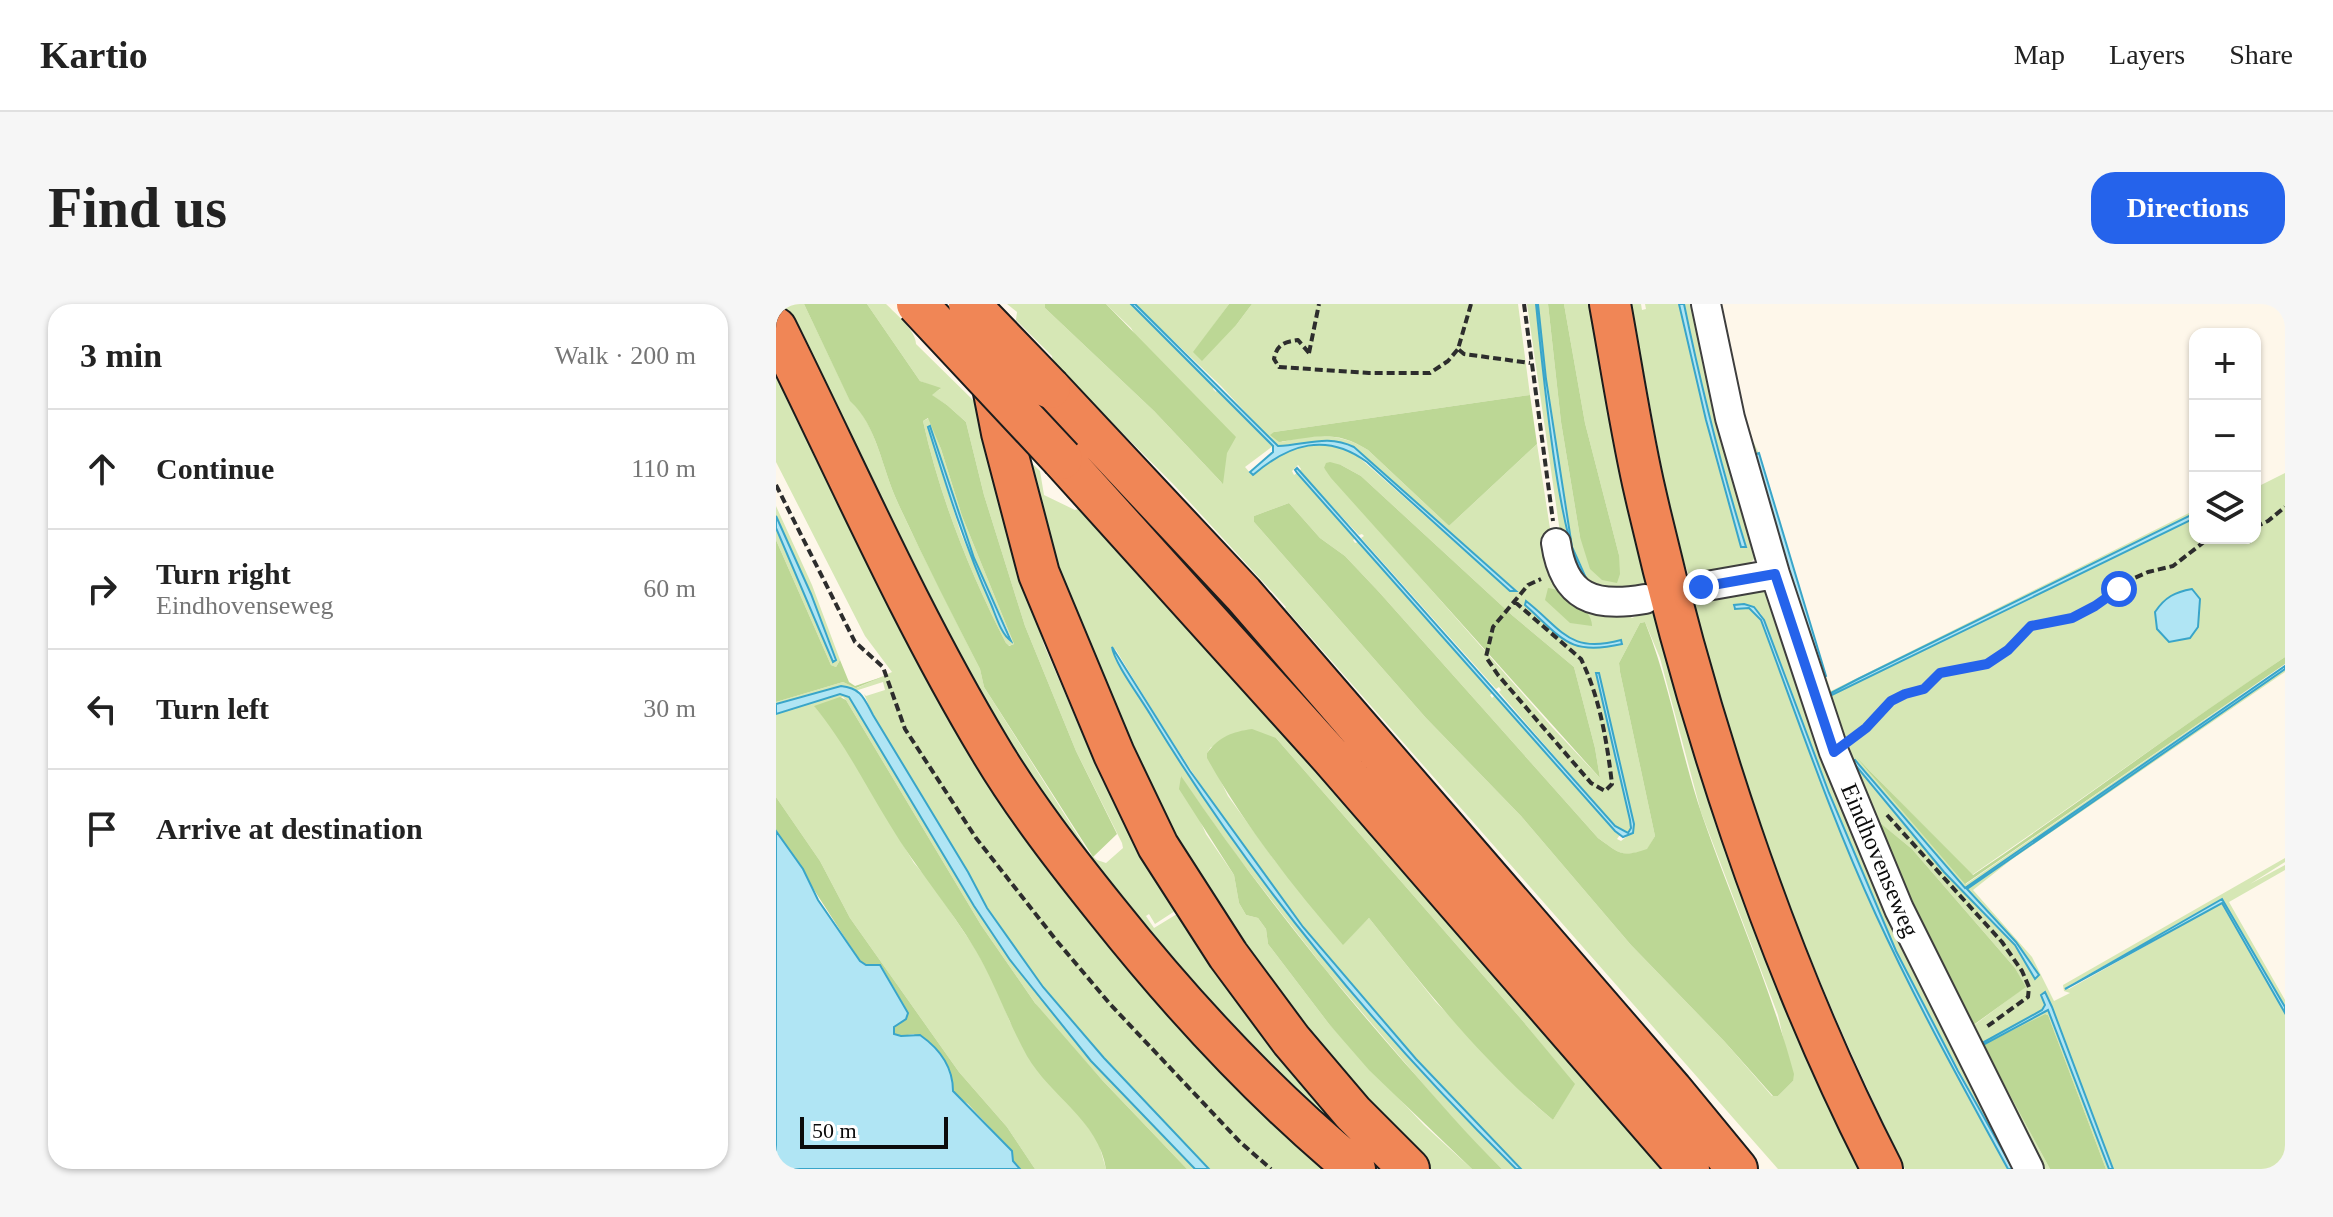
<!DOCTYPE html>
<meta charset="utf-8">
<style>
:root{--surface:#fff;--page:#f6f6f6;--text:#222;--muted:#767676;--line:#e0e0e0;--accent:#2563eb}
body{margin:0;font-family:"Times New Roman",serif;background:var(--page);color:var(--text)}
.controls{position:absolute;right:24px;top:24px;display:grid;overflow:hidden;border-radius:16px;box-shadow:0 2px 6px #0004}
.controls button{width:72px;height:72px;display:grid;place-items:center;padding:0;border:0;border-bottom:2px solid var(--line);background:var(--surface);color:var(--text);font:40px sans-serif}
.scale{position:absolute;left:24px;bottom:20px;width:148px;box-sizing:border-box;padding-left:8px;border:4px solid #0b0b0b;border-top:0;font-size:22px;line-height:28px;white-space:nowrap;color:#0b0b0b;-webkit-text-stroke:6px #fff;paint-order:stroke}
.stop{position:absolute;width:24px;height:24px;margin:-18px;border:6px solid #2563eb;border-radius:50%;background:#fff}
.stop.end{background:#2563eb;border-color:#fff;box-shadow:0 2px 8px #0008}
.list{margin:0;padding:0;list-style:none}
h2{display:flex;justify-content:space-between;align-items:center;height:104px;margin:0;padding:0 32px;font-size:34px}
h2 small{font-size:26px;font-weight:400;color:var(--muted)}
.list li{display:grid;grid-template-columns:52px 1fr auto;gap:24px;align-items:center;box-sizing:border-box;height:120px;padding:0 32px;border-top:2px solid var(--line)}
.list b{display:block;font-size:30px;white-space:nowrap}
.list p{margin:0;font-size:26px;white-space:nowrap;color:var(--muted)}
.list em{font-size:26px;font-style:normal;color:var(--muted)}
.icon{flex:none;width:44px;height:44px;fill:none;stroke:currentColor;stroke-width:2;stroke-linecap:round;stroke-linejoin:round}
.map{position:relative;flex:none;width:1509px;height:865px;overflow:hidden;border-radius:24px}
header{display:flex;align-items:center;gap:48px;box-sizing:border-box;height:112px;padding:0 40px;background:var(--surface);border-bottom:2px solid var(--line)}
header strong{font-size:38px}
nav{display:flex;gap:44px;margin-inline-start:auto;font-size:28px}
.intro{display:flex;align-items:center;justify-content:space-between;box-sizing:border-box;height:192px;padding:0 48px}
h1{margin:0;font-size:56px}
.button{padding:20px 36px;border-radius:24px;background:var(--accent);color:#fff;font-size:28px;font-weight:700}
main{display:flex;gap:48px;padding:0 48px}
aside{flex:1;background:var(--surface);border-radius:24px;box-shadow:0 2px 6px #0004}
.map>svg:first-child{display:block}
.green{fill:#d6e7b5;fill-rule:evenodd}
.forest{fill:#bcd795;fill-rule:evenodd}
.water{fill:#b0e5f4;stroke:#39a5c9;stroke-width:2}
.lines{fill:none;stroke-linecap:round;stroke-linejoin:round}
.minor-casing{stroke:#3e3e3e;stroke-width:32}
.highway-casing{stroke:#1c1c1c;stroke-width:44}
.path{stroke:#2d2d2d;stroke-width:4;stroke-dasharray:8 4;stroke-linecap:butt}
.minor{stroke:#fff;stroke-width:28}
.highway{stroke:#f08656;stroke-width:40}
.highway-bridge-casing{stroke:#1c1c1c;stroke-width:44;stroke-linecap:butt}
.highway-bridge{stroke:#f08656;stroke-width:40}
.route{stroke:#2563eb;stroke-width:10}
.labels{text-anchor:middle;dominant-baseline:central;stroke-width:8;stroke-linejoin:round;paint-order:stroke}
.street-label{font-size:24px;fill:#0b0b0b;stroke:#fff}
</style>
<header>
<strong>Kartio</strong>
<nav><a>Map</a><a>Layers</a><a>Share</a></nav>
</header>
<div class="intro"><h1>Find us</h1><a class="button">Directions</a></div>
<main>
<aside>
<h2>3 min<small>Walk · 200 m</small></h2>
<ul class="list">
<li><svg class="icon" aria-label="ahead" viewBox="0 0 24 24"><path d="M12 20V5M6 11l6-6 6 6"/></svg><div><b>Continue</b></div><em>110 m</em></li>
<li><svg class="icon" aria-label="right" viewBox="0 0 24 24"><path d="M7 20v-9h11M14 6l5 5-5 5"/></svg><div><b>Turn right</b><p>Eindhovenseweg</p></div><em>60 m</em></li>
<li><svg class="icon" aria-label="left" viewBox="0 0 24 24"><path d="M17 20v-9H6M10 6l-5 5 5 5"/></svg><div><b>Turn left</b></div><em>30 m</em></li>
<li><svg class="icon" aria-label="arrive" viewBox="0 0 24 24"><path d="M6 21V4h12l-3 4 3 4H6"/></svg><div><b>Arrive at destination</b></div></li>
</ul>
</aside>
<div class="map">
<svg width="1509" height="865" viewBox="0 0 1509 865">
<rect width="100%" height="100%" fill="#fef7ea"/>
<!-- green -->
<path class="green" d="M0,0H28L74,96C101,121 106,165 121,197C147,254 177,310 204,365L208,383L313,549L321,556L330,559L347,544L346,539L300,447L249,322L208,191L190,118L171,101L155,91L164,85L144,77L91,0H110C121,11 140,27 140,40L198,97L221,191L268,341L327,478L399,607L379,620L373,610L370,612L378,624L401,610C460,701 525,786 601,865H588L571,851L272,520L0,11Z
M231,0H269V4L378,107L446,179L355,24L330,0H355L438,83L437,85L440,88L441,86L497,142L469,163L476,171C509,146 536,130 578,149L734,287L740,286L578,143C551,130 530,141 502,143L445,82L359,0H453L418,48L461,20L476,0H742L754,91L498,128L506,138C537,130 563,128 592,146L673,222L761,140L779,257L856,314L879,303L1093,865H1002L509,304L510,303L398,181L277,59L276,52L240,16L241,8ZM522,161L525,165L523,167L583,231L586,230L588,232L585,234L720,385L723,383L725,386L723,388L839,522L852,529L855,524L854,516L820,370L823,369L858,527L845,537L841,535L844,531L719,391L716,394L714,391L717,389C673,338 629,286 582,238L579,239L577,236L580,234L521,169L518,171L516,167ZM565,161L585,172L737,312L798,363L819,444L824,474L776,423L548,164ZM513,199L544,234L569,252L603,288L822,534C843,549 845,554 871,546L879,532L844,368L843,359L864,319L869,318L884,354L925,508L1002,711L1017,777L1002,792H996L948,737L855,641L745,512L650,414L478,218V212ZM752,298C786,329 796,349 845,336L847,339C801,354 781,330 749,301Z
M751,0H760L769,90L793,239L796,250L811,273L796,243L770,75L762,0H772L785,118L804,233L843,251L809,119L788,0H821L878,285L835,296L788,256Z
M855,0H865L866,6L870,5L869,0H903L930,116L969,243L925,81L908,0H924L982,251L972,261L936,266L914,274L908,258L889,181Z
M933,0H939L966,116L983,149L977,151L1038,356L1044,375L1050,372L1055,387L1419,206V209L1082,375L1056,389V391L1419,214V234H1479V184L1509,169V353C1403,424 1301,499 1196,571L1088,461L1190,580L1509,360L1189,584L1079,456L1076,457L1168,568L1239,641L1259,675L1263,671L1240,638L1190,586L1509,365V368L1235,556L1197,586L1256,653L1278,697L1294,689L1288,687L1287,681L1509,554V558L1474,580L1509,561V566L1453,598L1509,696V703L1446,595L1289,684L1293,685L1446,599L1509,709V865H1337L1269,688L1265,691L1269,701L1266,706L1208,738L1210,740L1272,706L1333,865H1330L1272,711L1269,710L1208,742L1274,865H1263C1223,794 1183,724 1149,650C1052,443 982,223 933,0ZM1416,285L1424,296L1421,323L1414,334L1394,337L1381,325L1379,307C1389,293 1399,288 1416,285ZM1098,514L1136,545L1239,664L1249,683L1197,722L1156,648Z
M0,59L124,314L554,865H433L328,754L267,683L211,604L97,411L88,390L90,392L109,386L107,378L79,387L72,383L0,400V398L67,378L81,384L116,368L89,332L0,158Z
M153,114L165,145L186,212L238,340L232,342L230,339C194,269 164,194 147,117ZM152,124H155L198,254L236,336L231,335L185,230Z
M246,150L264,167L268,191L299,206L305,204C502,420 698,639 884,865H745C669,787 594,707 526,622C457,534 397,441 340,346L335,343C352,380 378,417 401,452C496,602 614,740 740,865H726L689,829L549,665L461,552L404,472L430,530L458,571L463,599L470,611L482,614L490,625L492,640L553,720L648,821L696,865H649L561,773L414,569L311,361ZM500,434L746,716L798,780L777,816L758,800L659,697L593,614L567,640L499,557L452,492L431,449L435,443Z
M0,202L36,281L64,356L60,363L55,361L0,236V224L58,357H60L35,290L0,212Z
M984,282L994,289L1251,865H1237L1131,671L1100,603L1053,489L985,310C976,303 969,297 957,302L958,305L973,304L985,316C1022,415 1056,516 1100,611C1140,698 1186,781 1232,865H1129C1082,766 1036,666 999,562C968,476 942,388 918,300L919,294Z
M64,390L76,395L198,602L234,656L315,757L419,865H411L327,777L266,709L205,621L70,396L67,393L39,403L59,427L138,559L155,579L200,646L219,681L234,718L322,837L330,865H259L231,823L183,768L74,614L44,557L0,493V410Z"/>
<!-- forest -->
<path class="forest" d="M28,0H91L144,77L165,84L156,91L171,101L190,118L208,191L249,322L300,447L341,530L317,553L208,383L204,365C176,310 147,254 121,197C106,165 101,121 74,97ZM152,114L165,145L186,212L238,340L233,342L230,339C194,269 164,194 147,117Z
M269,0H330L460,133L451,149L447,180L378,107L269,4Z
M453,0H476L461,20L426,57L417,48Z
M772,0H788L809,119L843,251L844,270L841,279L826,276L814,265L804,233L785,118Z
M754,91L761,140L673,222L592,146C559,125 539,133 503,138L494,131L498,128Z
M554,158L565,161L585,172L737,312L798,363L819,444L824,474L555,174L548,164L550,159Z
M513,199L544,234L569,252L603,288L822,534C843,549 845,554 871,545L879,532L844,368L843,359L864,319L869,318C894,380 904,447 926,511C956,598 994,681 1018,770L1017,777L1002,792H997L948,737L855,641L745,512L650,414L478,218V212Z
M0,236L55,361L60,363L64,356L73,378L79,382L106,373L80,384L67,378L0,398Z
M772,284C788,285 817,306 816,322L794,319L769,296Z
M1509,353V360L1189,580L1080,453L1197,571C1302,500 1403,423 1509,353Z
M64,393L70,396L205,621L259,699L327,777L411,865H330C323,817 274,792 251,752C232,718 220,681 200,647C174,603 140,565 114,521C89,481 69,439 38,402Z
M476,425L500,434L746,716L799,780L777,816C707,758 650,686 593,614L567,641C517,583 469,522 431,454V449C444,432 456,428 476,425Z
M405,472C473,572 547,666 627,757C660,794 691,831 726,865H696L593,766L553,720L492,640L490,625L482,614L470,611L463,599L458,571L403,485Z
M0,493L44,557L74,614L183,768L231,823L259,865H244L237,857L236,847L192,800L178,790L138,730L125,732L119,730L118,723L131,712L129,703L106,663L101,660L90,661L84,657L0,527Z
M1097,513L1136,545L1239,664L1250,683L1196,722L1156,648Z
M1269,710L1272,711L1330,865H1274L1207,741Z"/>
<!-- water -->
<path class="water" d="M355,0H359L502,142C530,141 551,130 578,143L740,287H734L591,158C550,128 513,140 477,171L474,168L497,148V142Z
M760,0H762L770,75L796,243L810,274C783,251 765,46 760,0Z
M903,0H908C925,82 945,163 970,243H965L930,116Z
M154,122L198,254L235,337C225,330 220,312 215,300C189,242 171,184 152,123Z
M983,149L1050,372L1044,375L977,151Z
M521,164L839,522L852,529L855,524L854,516L820,369H823L858,520L857,529L847,533L839,527L521,169L519,166Z
M1419,209V214L1056,391L1055,389L1082,375Z
M0,212L35,290L60,356L57,358L0,224Z
M1416,285L1424,295L1422,323L1414,334L1393,338L1381,325L1379,308C1389,293 1399,288 1416,285Z
M750,297C787,326 793,350 845,336L846,340C793,352 787,335 749,301Z
M968,300L978,303L988,316L1053,489L1120,647L1182,767L1237,865H1232C1186,781 1140,698 1100,611C1056,516 1022,415 985,316L973,304L959,305L958,301Z
M336,343L414,467L527,623L640,755L745,865H740C603,730 477,579 377,415C367,397 338,359 336,343Z
M1509,362V365L1191,585L1240,638L1263,671L1259,675L1239,641L1168,568L1076,457L1079,456L1189,584Z
M65,382C85,384 88,394 97,411L192,568L211,604L267,683L328,754L433,865H419L315,757L234,656L198,602L73,393L64,390L0,410V400Z
M0,527L27,565L42,596L84,657L90,661H104L132,709L130,715L118,723V730L125,732L144,731C164,745 177,763 177,787L236,847L237,857L244,865H0Z
M1446,595L1509,703V709L1446,599L1289,685Z
M1269,688L1276,703L1337,865H1333L1272,706L1209,740L1208,738L1266,706L1269,701L1265,691Z"/>
<g class="lines">
<!-- minor casing -->
<g class="minor-casing">
<path id="minor" d="M930,0L954,114L999,270L1058,448L1123,605L1253,865
M780,239C788,294 818,304 869,295
M925,283L999,270"/>
</g>
<!-- highway casing -->
<g class="highway-casing">
<path id="highway" d="M834,0C845,60 854,120 867,179C919,409 998,655 1106,865
M0,24C70,165 133,310 214,445C248,502 290,556 331,607C405,700 487,789 579,865
M213,63L226,129L263,270L338,450L382,542L452,651L515,736L577,809L633,865
M274,84L467,290L896,786L961,865
M286,155L555,453L913,865"/>
</g>
<!-- path -->
<path class="path" d="M695,0L682,45L688,50L754,59
M748,0L777,217
M533,49L522,36C508,38 501,40 498,55L503,63L593,69H654L672,57L682,45
M533,49L543,0
M0,181L79,338L107,363L129,425L200,534L280,636L334,700L464,838L495,865
M1479,223L1492,217L1509,203
M739,298L805,355C824,394 831,438 836,480L829,487L815,479L722,371L710,353L717,323L752,281L765,275
M1076,435L1090,424L1115,397L1129,390L1148,385L1164,369L1211,360L1232,346L1255,322L1296,314L1319,302L1354,276L1372,268L1397,262L1433,234
M1111,511L1226,638L1246,667L1253,683L1252,693L1209,724"/>
<!-- minor -->
<use href="#minor" class="minor"/>
<!-- highway -->
<use href="#highway" class="highway"/>
<!-- highway-bridge casing -->
<g class="highway-bridge-casing">
<path id="highway-bridge" d="M141,0L286,155
M193,0L274,84"/>
</g>
<!-- highway-bridge -->
<use href="#highway-bridge" class="highway-bridge"/>
</g>
<g class="lines">
<!-- route -->
<path class="route" d="M925,283L999,270L1058,448L1090,424L1115,397L1129,390L1148,385L1164,369L1211,360L1232,346L1255,322L1296,314L1319,302L1343,285"/>
</g>
<g class="labels">
<!-- street labels -->
<g class="street-label">
<text transform="translate(1104 556) rotate(67)">Eindhovenseweg</text>
</g>
</g>
</svg>
<div class="controls">
<button>+</button>
<button>−</button>
<button><svg class="icon" aria-label="layers" viewBox="0 0 24 24"><path d="M12 4l9 5-9 5-9-5zM3 14l9 5 9-5"/></svg></button>
</div>
<div class="scale">50 m</div>
<div class="stop" style="left:1343px;top:285px"></div>
<div class="stop end" style="left:925px;top:283px"></div>
</div>
</main>
